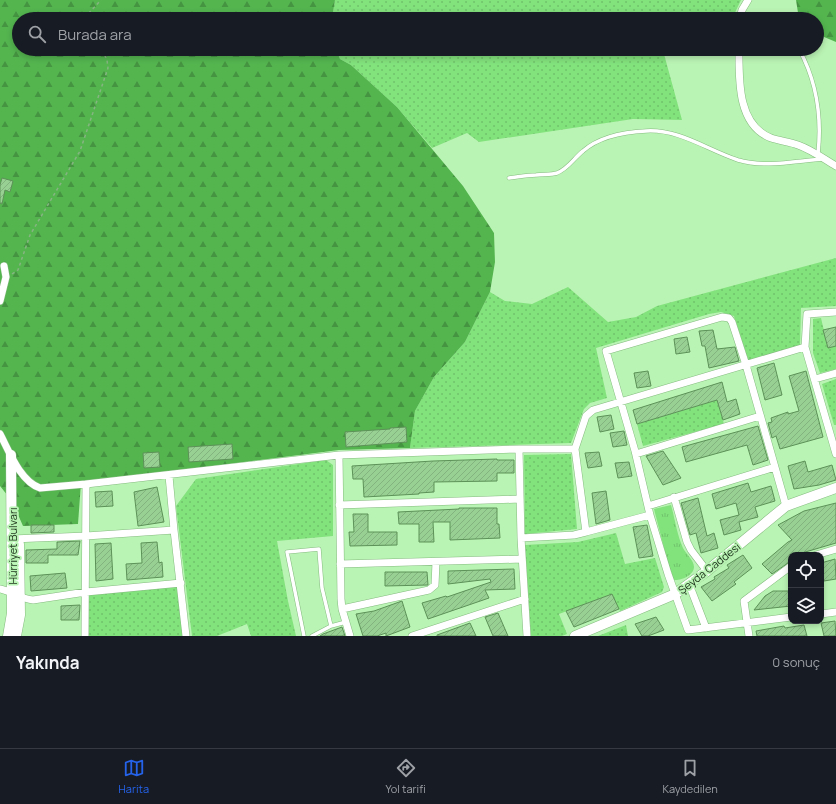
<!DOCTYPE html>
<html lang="tr">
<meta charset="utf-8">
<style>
:root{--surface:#171b24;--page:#20242c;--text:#f1f3f6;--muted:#9ea1a6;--line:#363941;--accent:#2563eb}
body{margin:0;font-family:Manrope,sans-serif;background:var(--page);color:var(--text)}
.controls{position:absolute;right:12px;bottom:12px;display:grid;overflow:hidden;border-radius:8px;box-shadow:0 2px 6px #0003}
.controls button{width:36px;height:36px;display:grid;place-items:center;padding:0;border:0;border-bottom:1px solid var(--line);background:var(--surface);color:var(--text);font:20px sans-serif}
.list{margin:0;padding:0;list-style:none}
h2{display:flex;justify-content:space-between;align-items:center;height:52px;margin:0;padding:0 16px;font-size:17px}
h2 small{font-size:13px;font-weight:400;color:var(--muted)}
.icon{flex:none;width:22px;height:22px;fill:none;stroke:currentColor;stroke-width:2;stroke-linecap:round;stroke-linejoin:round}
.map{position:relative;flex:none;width:836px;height:636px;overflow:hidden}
.search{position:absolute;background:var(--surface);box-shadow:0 2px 6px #0003;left:12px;right:12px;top:12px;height:44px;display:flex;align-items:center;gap:10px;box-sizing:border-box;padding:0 14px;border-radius:22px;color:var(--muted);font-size:15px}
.sheet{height:112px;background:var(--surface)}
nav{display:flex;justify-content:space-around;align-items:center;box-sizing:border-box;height:56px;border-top:1px solid var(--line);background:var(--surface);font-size:11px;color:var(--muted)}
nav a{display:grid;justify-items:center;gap:2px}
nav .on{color:var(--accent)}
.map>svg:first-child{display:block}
.grass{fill:url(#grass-dots)}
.forest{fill:url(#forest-firs)}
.park{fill:url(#park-tufts)}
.building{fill:url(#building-hatch);stroke:#5c9157}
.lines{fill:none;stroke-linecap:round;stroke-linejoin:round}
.lane-casing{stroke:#84bb7f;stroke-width:4.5}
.street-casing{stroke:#84bb7f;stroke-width:8}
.secondary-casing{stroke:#84bb7f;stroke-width:11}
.path{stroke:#86b482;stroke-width:1.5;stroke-dasharray:3 3;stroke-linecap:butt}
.lane{stroke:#fff;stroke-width:3.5}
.street{stroke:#fff;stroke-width:7}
.secondary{stroke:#fff;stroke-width:10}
.labels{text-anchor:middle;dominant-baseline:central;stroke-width:3.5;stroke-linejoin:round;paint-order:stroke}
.street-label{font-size:11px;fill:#223920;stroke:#baf4b4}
</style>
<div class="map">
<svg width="836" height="636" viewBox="0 0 836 636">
<defs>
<pattern id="grass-dots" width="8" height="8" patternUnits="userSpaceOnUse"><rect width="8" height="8" fill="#82e27c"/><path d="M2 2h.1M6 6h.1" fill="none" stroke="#70c36b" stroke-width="1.8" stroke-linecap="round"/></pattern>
<pattern id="forest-firs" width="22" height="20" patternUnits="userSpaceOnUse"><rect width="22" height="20" fill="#54b54f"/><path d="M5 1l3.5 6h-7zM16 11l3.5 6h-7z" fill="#459441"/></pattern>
<pattern id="park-tufts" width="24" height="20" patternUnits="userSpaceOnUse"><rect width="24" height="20" fill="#82e27c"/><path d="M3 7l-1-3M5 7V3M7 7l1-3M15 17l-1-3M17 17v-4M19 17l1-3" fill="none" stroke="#70c36b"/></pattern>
<pattern id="building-hatch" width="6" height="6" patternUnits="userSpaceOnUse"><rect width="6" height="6" fill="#98d093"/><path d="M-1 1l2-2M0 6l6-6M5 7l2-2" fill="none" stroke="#83b37e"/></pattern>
</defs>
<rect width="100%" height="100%" fill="#baf4b4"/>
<!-- grass -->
<path class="grass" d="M335,0H741L732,19H332Z
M336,49H726L725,55L664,54L682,120L633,119L479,142L467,133L432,148L397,107L351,65L340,59Z
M836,258V306L801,308L800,346L749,362L734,316L721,312L709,314L596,348L607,398L590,403L584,409L571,443L410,448L415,411L434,377L465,342L490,292L505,301L532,304L568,287L608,322L636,317L657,306Z
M821,318L828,348L836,346V369L820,373L813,353V319Z
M836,379V425H834L822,384Z
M717,400L724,424L643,446L637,424Z
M571,454L577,529L525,534L524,455Z
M326,460L333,465V536L277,541L288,601L296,636H251L247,624L217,636H192L176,506L196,479Z
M616,533L625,564L655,558L664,587L662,592L620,611L612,594L559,614L567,634L562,636H531L525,545L578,542Z
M181,583L186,636H85L86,592Z
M626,625L628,636H598Z"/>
<!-- forest -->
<path class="forest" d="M0,0H335L332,19H19V49H336L340,59L351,65L397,107L463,186L494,233L495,262L490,292L465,342L434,377L415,411L410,448L339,450L81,483L78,524L23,526L12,501L0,486Z
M796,0H836V42L817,34V19H799Z"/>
<!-- park -->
<path class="park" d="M671,505C675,519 677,535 683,548C686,554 694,560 694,567C694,575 681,581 674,580L671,575L654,509Z"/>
<!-- building -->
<path class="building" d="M2,178L13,181L10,192L5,190L2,204L0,203V185Z
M836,327V346L828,348L823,330Z
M713,330L717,349L735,347L739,361L709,368L705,346H702L699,331Z
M687,337L690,352L676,354L674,339Z
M774,363L782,395L765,400L757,368Z
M648,371L651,386L637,388L634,373Z
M806,371L823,437L780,449L776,436L772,438L768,423L772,422L771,418L788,412V414L799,411L789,376Z
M722,382L727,402L736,399L740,414L723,420L717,400L637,424L633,410Z
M611,415L614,429L600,432L597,417Z
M758,426L768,460L753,465L747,445L686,462L682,447Z
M406,427L407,442L346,447L345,432L390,429V428Z
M624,431L627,445L613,447L610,433Z
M232,444L233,459L189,462L188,447Z
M663,451L681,478L663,485L646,456Z
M159,452L160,467L144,468L143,453Z
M599,452L602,466L588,468L585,453Z
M497,459V460H514V473H497V481L434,482V492L419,493V494L364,497L363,479H353L352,466L433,461Z
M805,461L808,472L832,465L836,480L819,485L794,489L788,466Z
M629,462L632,476L618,478L615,463Z
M748,483L751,492L771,486L775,501L755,507L758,517L739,522L741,530L724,535L720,520L739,515L736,503L716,509L712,494Z
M157,487L164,522L138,526L134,492Z
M112,491L113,506L96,507L95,492Z
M606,491L610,520L596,524L592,493Z
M698,498L707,536L714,533L718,548L701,553L696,533L690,535L681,503Z
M836,503V543L795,555H791V561L772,574L762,564L788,542L792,540L778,525L804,511Z
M459,508H497V524H499L500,538L450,540V522H433L434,542H419V524H399L398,512L459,509Z
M353,514H368V532H397V545L350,546L349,532H354Z
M31,525H54V532L31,533Z
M647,525L653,556L639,558L633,527Z
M80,541L78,555H48V563H26V550L57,549V542Z
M157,542L159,563L162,562L163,577L127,580L126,564L142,563L141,543Z
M111,543L113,579L96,581L95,544Z
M743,555L752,568L734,582L736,584L712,601L701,587L715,579L714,577L729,568L727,565Z
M835,559L836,579L824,581L821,569V563Z
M514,569L515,589L485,590L489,598L428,619L422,603L446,596L447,597L491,582L490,579L448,584V571Z
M385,572H427L428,585L385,586Z
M65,573L67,588L31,591L30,576Z
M773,591H791V606L754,610L765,596Z
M612,594L619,609L574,627L566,611Z
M402,601L410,627L386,636V633L377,636H363L356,614L374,611Z
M80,605L79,620H61V606Z
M498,613L508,636H493L485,617Z
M656,617L664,630L648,636H642L635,624Z
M835,621L836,636H824L821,623Z
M470,623L476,636H437V635Z
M804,625L807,636H757L756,631L784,626L785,628Z
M342,627L345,636H320L323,634Z"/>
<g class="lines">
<!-- lane casing -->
<g class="lane-casing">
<path id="lane" d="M799,49C817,82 822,117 818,154
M509,178C518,177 527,175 536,175C543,174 551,175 557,173C568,169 574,158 583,151C599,137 625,132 646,131C680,129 707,150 738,160C765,168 796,161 823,159
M304,636L287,552L319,549L322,588L331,626
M312,636L331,626L346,622"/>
</g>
<!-- street casing -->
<g class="street-casing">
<path id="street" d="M740,19L742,10L748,0
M739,49C739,79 737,125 771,138C780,141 790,142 798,145C812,150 824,159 836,166
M0,301L6,277L4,266
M836,312L807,314L805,347L836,454
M815,379L836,373
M0,434C9,451 20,481 40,488L86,484
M519,449L521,538L527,636
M636,454L760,416
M339,455L341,599L342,609L350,636
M169,476L174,530
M674,497L687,542L691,550L707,571
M339,505L520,499
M648,506L775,467
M786,506L746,365L732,322L729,318L722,317L606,351L635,451L650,515L668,574L688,630L791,617
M650,515L586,532L575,449L586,416L593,410L805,347
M521,538L574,535L586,532
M12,539L86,536L174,530L186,636
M816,555L836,549
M340,564L522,559
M689,584L706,628
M0,589C11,591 21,599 33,600L86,592L181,583
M342,609L429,590L435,585L436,562
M821,614L836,612
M85,636L86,484L339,455L519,449H575
M412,636L525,599
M749,636L744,601L791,566"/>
</g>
<!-- secondary casing -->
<g class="secondary-casing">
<path id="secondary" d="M8,636L12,613L11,455
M16,636L20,615L19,544
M575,636L675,594L707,571L786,506L836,488"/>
</g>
<!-- path -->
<path class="path" d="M88,19V14L101,0
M12,274L18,270L30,235L80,151L108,68L107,60L102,49"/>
<!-- lane -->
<use href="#lane" class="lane"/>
<!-- street -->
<use href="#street" class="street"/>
<!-- secondary -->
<use href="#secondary" class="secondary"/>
</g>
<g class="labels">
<!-- street labels -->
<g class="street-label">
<text transform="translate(12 546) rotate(-90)">Hürriyet Bulvarı</text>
<text transform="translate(709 568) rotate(-38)">Şeyda Caddesi</text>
</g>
</g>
</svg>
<div class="controls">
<button><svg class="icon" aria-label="locate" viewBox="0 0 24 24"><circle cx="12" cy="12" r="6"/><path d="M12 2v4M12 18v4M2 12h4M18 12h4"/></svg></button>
<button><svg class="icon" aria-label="layers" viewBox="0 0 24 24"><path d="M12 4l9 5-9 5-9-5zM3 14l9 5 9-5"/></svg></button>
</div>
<div class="search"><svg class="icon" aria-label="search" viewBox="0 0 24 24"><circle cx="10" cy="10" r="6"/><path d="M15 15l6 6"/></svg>Burada ara</div>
</div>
<section class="sheet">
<h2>Yakında<small>0 sonuç</small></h2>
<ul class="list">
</ul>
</section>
<nav>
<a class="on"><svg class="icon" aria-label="map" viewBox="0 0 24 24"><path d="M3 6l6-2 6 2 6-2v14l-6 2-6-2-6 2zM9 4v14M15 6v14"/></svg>Harita</a>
<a><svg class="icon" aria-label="directions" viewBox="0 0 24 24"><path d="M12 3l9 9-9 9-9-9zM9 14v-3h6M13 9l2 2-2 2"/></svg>Yol tarifi</a>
<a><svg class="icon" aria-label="saved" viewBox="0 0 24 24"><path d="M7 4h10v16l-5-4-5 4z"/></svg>Kaydedilen</a>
</nav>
